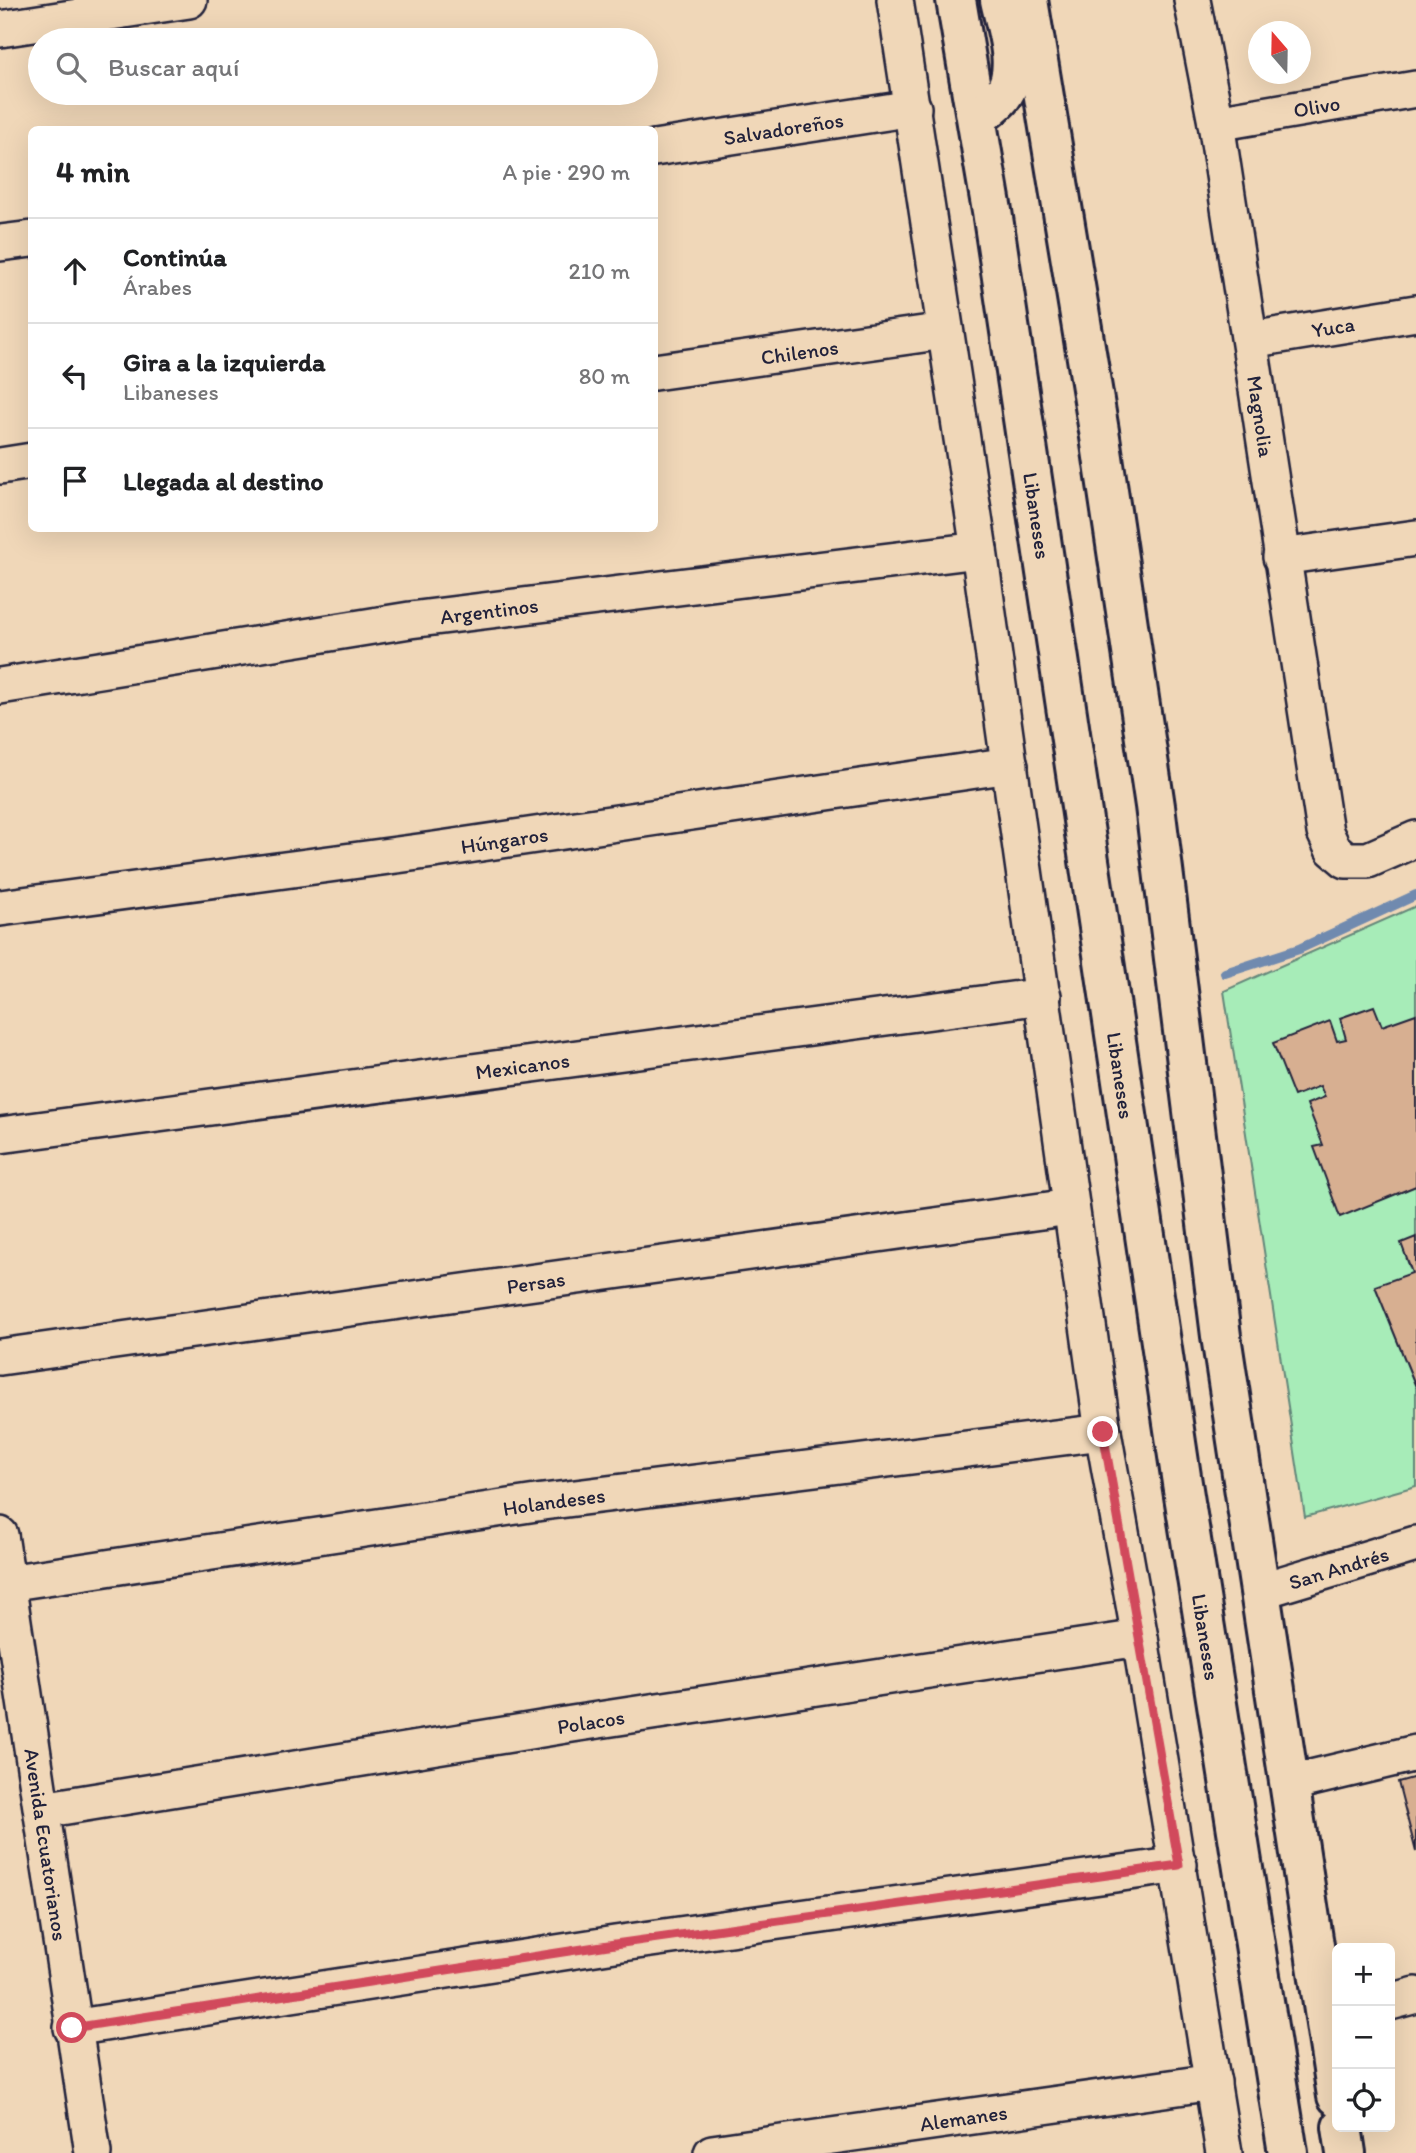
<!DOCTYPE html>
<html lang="es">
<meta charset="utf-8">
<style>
:root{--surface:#fff;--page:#f6f6f6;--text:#202124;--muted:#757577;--line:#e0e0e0}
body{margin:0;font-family:Itim,sans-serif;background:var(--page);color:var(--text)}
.controls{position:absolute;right:21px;bottom:21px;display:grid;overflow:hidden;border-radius:10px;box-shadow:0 7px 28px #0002}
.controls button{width:63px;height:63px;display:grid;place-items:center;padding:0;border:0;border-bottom:2px solid var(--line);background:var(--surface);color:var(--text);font:35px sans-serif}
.compass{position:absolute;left:1248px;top:21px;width:63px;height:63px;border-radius:50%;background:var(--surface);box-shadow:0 7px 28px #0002;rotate:340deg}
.stop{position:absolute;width:21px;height:21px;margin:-16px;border:5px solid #d1495b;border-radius:50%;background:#fff}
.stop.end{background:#d1495b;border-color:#fff;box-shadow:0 2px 7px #0008}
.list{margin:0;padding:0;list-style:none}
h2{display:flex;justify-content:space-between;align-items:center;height:91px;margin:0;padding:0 28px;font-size:30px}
h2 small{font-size:23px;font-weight:400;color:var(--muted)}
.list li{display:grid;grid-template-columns:46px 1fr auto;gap:21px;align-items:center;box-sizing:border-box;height:105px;padding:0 28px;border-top:2px solid var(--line)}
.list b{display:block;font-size:26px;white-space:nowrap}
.list p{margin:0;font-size:23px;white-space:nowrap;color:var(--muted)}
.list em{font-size:23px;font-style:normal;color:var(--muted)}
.icon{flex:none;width:38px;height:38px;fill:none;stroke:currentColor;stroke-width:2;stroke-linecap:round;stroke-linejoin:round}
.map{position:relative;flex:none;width:1416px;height:2153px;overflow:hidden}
.search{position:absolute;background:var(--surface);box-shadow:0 7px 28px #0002;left:28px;top:28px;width:630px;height:77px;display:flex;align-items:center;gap:18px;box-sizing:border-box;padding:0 24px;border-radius:38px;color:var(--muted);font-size:26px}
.panel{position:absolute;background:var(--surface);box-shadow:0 7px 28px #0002;left:28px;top:126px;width:630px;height:406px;border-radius:10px}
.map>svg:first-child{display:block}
.green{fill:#a7ecb8;stroke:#64877a;stroke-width:2}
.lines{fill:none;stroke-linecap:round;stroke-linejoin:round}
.stream{stroke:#6f8aaf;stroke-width:10}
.building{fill:#d7af91;stroke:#22223b;stroke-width:2}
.minor-casing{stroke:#22223b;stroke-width:40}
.secondary-casing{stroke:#22223b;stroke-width:44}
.minor{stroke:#f0d7b8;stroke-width:35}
.secondary{stroke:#f0d7b8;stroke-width:38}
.route{stroke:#d1495b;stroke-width:9}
.labels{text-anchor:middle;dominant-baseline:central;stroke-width:7;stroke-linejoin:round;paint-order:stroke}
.street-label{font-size:21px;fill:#22223b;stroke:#f0d7b8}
</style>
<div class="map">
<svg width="1416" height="2153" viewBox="0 0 1416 2153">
<rect width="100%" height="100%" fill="#f0d7b8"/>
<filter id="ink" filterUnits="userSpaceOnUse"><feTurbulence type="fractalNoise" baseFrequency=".0143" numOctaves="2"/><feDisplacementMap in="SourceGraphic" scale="14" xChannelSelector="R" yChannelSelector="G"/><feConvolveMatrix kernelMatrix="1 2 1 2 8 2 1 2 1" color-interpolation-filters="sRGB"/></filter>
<g filter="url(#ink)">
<!-- green -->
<path class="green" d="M1416,906V1486L1305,1517L1224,991Z"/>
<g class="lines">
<!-- stream -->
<path class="stream" d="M1225,973L1299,949L1416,895"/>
</g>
<!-- building -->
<path class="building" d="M1374,1006L1382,1026L1416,1014V1186L1340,1217L1314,1147L1323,1145L1307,1104L1325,1097L1320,1086L1294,1096L1273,1043L1330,1021L1337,1041L1346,1039L1340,1018Z
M1416,1237V1387L1375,1286L1412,1273L1401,1243Z
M1416,1777V1852L1398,1782Z"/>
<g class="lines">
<!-- minor casing -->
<g class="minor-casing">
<g id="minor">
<path d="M895,0L979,550L1103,1432L1140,1638L1224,2153"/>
<path id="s1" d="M1192,0L1216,123L1325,832L1333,849L1346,860H1368L1416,839"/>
<path d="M0,29L189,0"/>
<path id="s2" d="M1216,123L1416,89"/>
<path id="s3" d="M654,148L913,108"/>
<path d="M0,243L32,239"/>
<path id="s4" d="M1250,340L1416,313"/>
<path id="s5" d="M654,372L945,331"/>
<path d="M0,466L32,461"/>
<path d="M1281,557L1416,538"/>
<path id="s6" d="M0,686L410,620L979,550"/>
<path id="s7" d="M0,908L434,850L1010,765"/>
<path id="s8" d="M0,1135L1043,996"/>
<path id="s9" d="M0,1357L1070,1207"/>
<path id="s10" d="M0,1535L93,2153"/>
<path id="s11" d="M7,1583L543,1502L1103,1432"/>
<path id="s12" d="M1260,1591L1416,1544"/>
<path d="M1290,1783L1416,1753"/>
<path id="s13" d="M42,1810L572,1724L1140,1638"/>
<path d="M1390,2002L1416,1995"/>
<path d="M72,2028L615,1944L1179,1865"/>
<path id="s14" d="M712,2153L1213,2082"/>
</g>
</g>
<!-- secondary casing -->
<g class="secondary-casing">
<g id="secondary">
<path id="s15" d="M956,0L992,211L1182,1483L1288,2153"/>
<path d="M1028,0L1100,437L1155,806L1221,1336L1337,2096"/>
<path d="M977,118C985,111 995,105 1002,96C1022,70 1006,29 1000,0"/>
<path d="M1342,2127L1346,2153"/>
</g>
</g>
<!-- minor -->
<use href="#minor" class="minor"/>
<!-- secondary -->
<use href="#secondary" class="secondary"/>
</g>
</g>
<g class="lines" filter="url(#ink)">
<!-- route -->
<path class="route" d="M72,2028L615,1944L1179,1865L1103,1432"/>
</g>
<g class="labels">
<!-- street labels -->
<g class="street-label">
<text stroke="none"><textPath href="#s2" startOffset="102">Olivo</textPath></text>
<text stroke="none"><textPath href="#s3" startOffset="131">Salvadoreños</textPath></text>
<text stroke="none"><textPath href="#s4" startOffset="84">Yuca</textPath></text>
<text stroke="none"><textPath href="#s5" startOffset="147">Chilenos</textPath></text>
<text stroke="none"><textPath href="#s1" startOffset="422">Magnolia</textPath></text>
<text stroke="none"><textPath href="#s15" startOffset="522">Libaneses</textPath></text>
<text stroke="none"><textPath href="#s6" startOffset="495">Argentinos</textPath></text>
<text stroke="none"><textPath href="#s7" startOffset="509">Húngaros</textPath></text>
<text stroke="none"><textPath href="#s8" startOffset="527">Mexicanos</textPath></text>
<text stroke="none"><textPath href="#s15" startOffset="1088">Libaneses</textPath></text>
<text stroke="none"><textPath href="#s9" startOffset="541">Persas</textPath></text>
<text stroke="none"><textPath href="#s11" startOffset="553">Holandeses</textPath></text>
<text stroke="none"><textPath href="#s12" startOffset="82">San Andrés</textPath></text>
<text stroke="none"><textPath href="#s15" startOffset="1656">Libaneses</textPath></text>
<text stroke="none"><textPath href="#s13" startOffset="556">Polacos</textPath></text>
<text stroke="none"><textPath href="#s10" startOffset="313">Avenida Ecuatorianos</textPath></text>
<text stroke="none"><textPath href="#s14" startOffset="254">Alemanes</textPath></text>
</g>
</g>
</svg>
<div class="controls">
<button>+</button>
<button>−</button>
<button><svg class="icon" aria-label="locate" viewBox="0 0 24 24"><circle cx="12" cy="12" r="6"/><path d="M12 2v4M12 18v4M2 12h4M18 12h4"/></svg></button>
</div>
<svg class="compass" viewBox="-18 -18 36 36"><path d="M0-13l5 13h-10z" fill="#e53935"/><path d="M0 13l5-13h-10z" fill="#757577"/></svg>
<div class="stop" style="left:72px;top:2028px"></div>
<div class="stop end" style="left:1103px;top:1432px"></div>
<div class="search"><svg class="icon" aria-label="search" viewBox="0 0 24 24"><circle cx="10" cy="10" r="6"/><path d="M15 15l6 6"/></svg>Buscar aquí</div>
<section class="panel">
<h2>4 min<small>A pie · 290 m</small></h2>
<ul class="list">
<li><svg class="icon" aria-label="ahead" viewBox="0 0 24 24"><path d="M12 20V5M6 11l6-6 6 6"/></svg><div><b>Continúa</b><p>Árabes</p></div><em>210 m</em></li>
<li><svg class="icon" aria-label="left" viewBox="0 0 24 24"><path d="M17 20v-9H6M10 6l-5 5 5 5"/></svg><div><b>Gira a la izquierda</b><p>Libaneses</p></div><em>80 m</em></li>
<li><svg class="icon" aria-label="arrive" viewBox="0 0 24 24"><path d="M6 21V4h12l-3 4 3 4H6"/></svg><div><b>Llegada al destino</b></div></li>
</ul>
</section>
</div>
